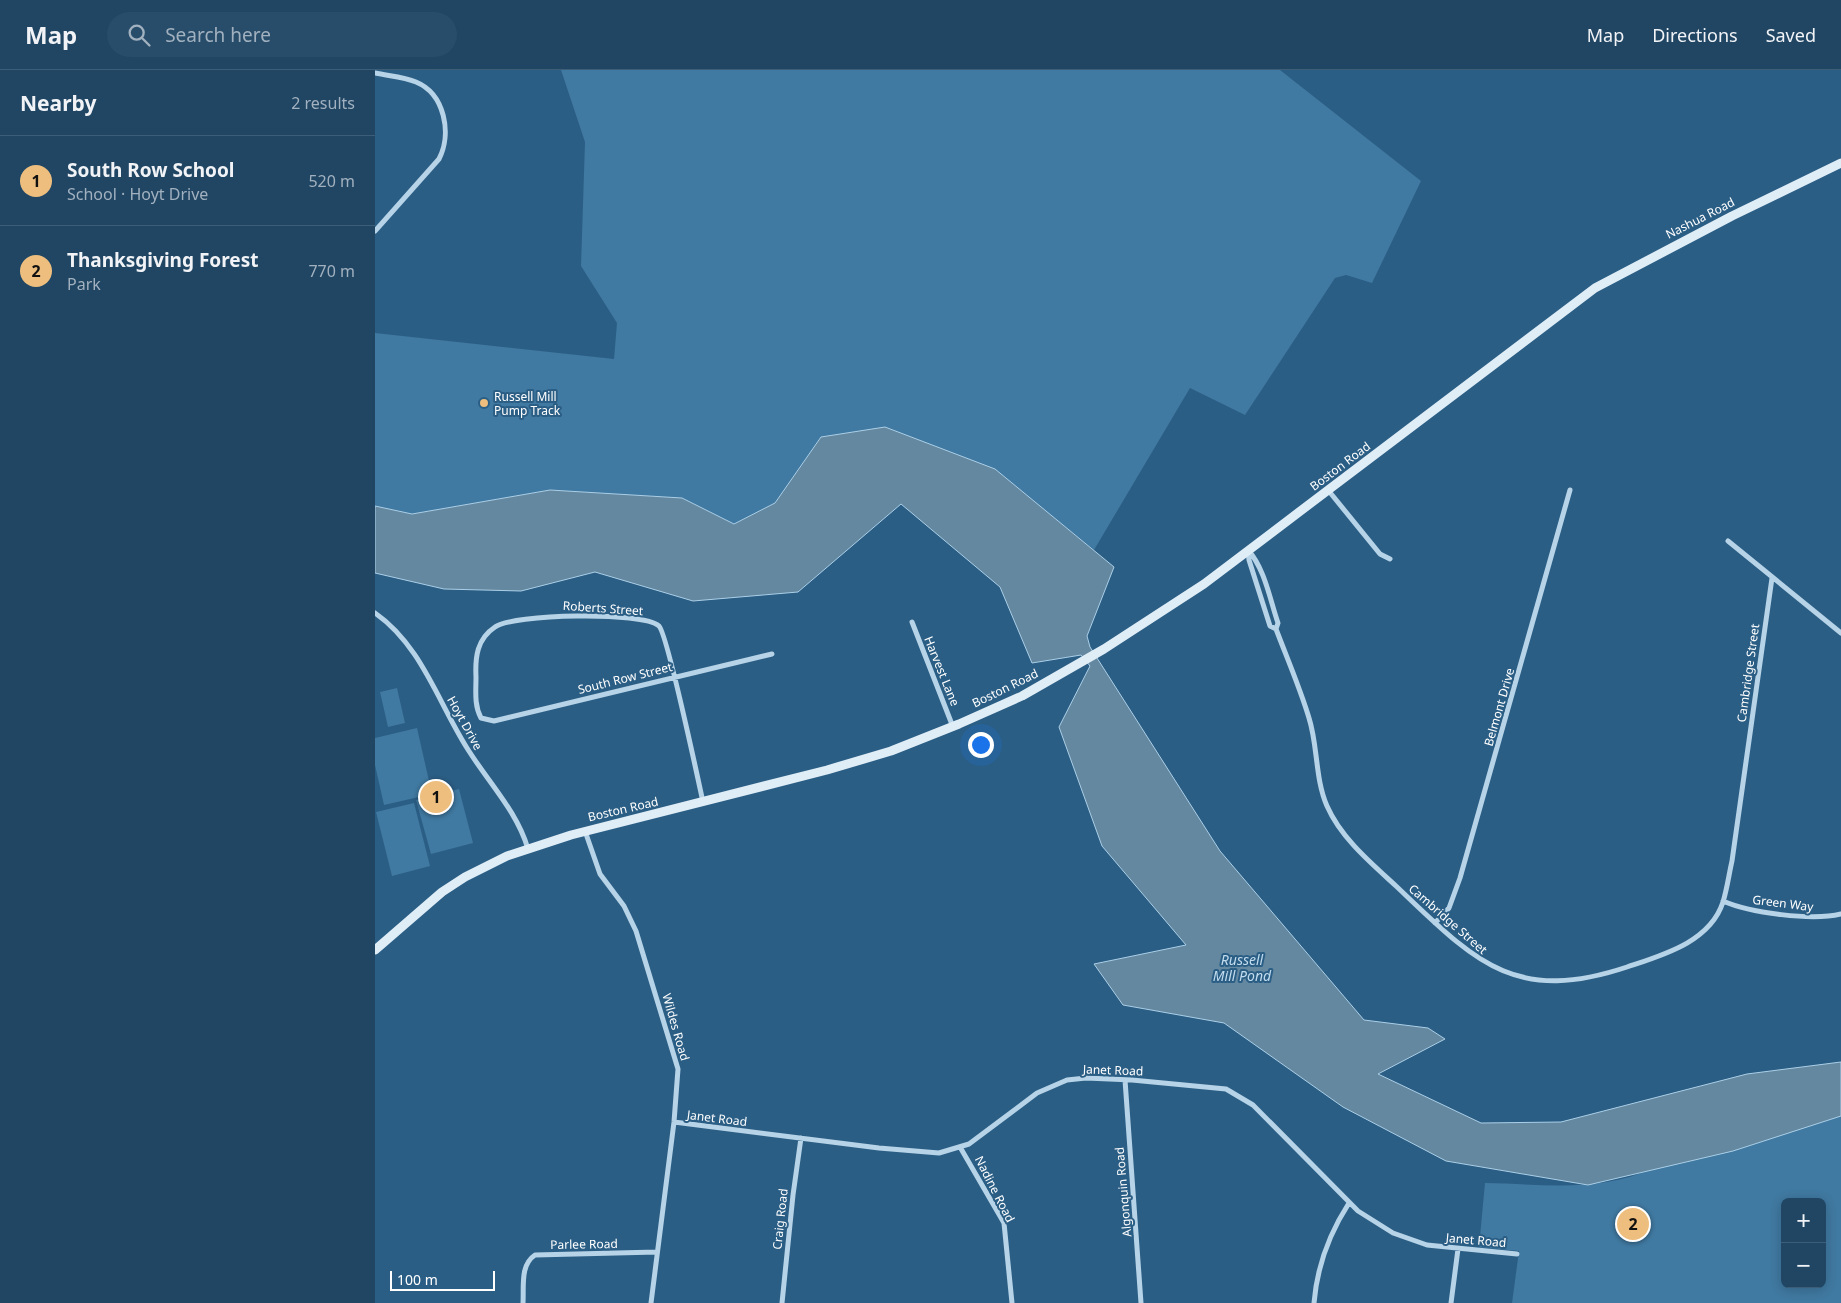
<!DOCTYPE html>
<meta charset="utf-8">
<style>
:root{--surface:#204664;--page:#284d6a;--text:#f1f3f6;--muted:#a2b1bf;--line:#3d5e78;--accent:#edbe7e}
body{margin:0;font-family:"Noto Sans",sans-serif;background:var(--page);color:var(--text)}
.controls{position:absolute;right:15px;bottom:15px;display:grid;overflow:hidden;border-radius:8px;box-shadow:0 2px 12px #0003}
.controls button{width:45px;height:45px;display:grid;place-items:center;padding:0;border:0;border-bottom:1px solid var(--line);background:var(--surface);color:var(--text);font:25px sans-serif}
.scale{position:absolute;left:15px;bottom:12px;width:105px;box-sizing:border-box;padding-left:5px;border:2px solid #fff;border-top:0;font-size:14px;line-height:18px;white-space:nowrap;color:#fff;-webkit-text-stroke:4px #2b5e85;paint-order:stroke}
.you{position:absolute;left:605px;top:674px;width:18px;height:18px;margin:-12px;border:4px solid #fff;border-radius:50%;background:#1a73e8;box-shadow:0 0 0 8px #1a73e833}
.badge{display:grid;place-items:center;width:32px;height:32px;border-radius:50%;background:var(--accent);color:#111;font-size:16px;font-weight:700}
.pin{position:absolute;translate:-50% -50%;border:2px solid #fff;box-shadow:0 1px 5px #0006}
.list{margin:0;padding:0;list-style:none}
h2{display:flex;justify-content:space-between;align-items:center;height:65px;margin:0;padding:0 20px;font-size:21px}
h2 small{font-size:16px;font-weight:400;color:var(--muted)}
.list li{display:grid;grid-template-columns:32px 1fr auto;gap:15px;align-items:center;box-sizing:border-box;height:90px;padding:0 20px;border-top:1px solid var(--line)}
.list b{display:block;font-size:19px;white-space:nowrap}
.list p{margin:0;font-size:16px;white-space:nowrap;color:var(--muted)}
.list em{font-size:16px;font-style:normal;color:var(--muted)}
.icon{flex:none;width:28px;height:28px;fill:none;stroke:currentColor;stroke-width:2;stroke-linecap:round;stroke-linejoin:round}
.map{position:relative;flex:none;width:1466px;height:1233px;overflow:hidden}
header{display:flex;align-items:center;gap:30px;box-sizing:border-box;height:70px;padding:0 25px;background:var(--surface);border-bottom:1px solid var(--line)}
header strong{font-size:24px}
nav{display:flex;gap:28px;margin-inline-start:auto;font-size:18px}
.search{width:350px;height:45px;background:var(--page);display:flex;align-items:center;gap:12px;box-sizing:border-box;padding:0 18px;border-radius:28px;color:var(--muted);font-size:19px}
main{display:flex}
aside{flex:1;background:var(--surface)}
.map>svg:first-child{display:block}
.green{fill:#4079a1;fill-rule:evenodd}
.water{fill:#6588a1;stroke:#abcfe7}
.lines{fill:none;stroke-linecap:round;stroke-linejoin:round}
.minor{stroke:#b6d3e7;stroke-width:5}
.secondary{stroke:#dfedf7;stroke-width:9}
.poi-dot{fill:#edbe7e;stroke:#2b5e85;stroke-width:2}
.labels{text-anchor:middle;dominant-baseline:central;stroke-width:4;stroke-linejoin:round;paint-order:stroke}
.street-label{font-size:12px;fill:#fff;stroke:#2b5e85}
.poi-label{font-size:12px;fill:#fff;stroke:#2b5e85;text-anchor:start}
.water-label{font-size:14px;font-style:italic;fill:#c2dcee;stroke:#2b5e85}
</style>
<header>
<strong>Map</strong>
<div class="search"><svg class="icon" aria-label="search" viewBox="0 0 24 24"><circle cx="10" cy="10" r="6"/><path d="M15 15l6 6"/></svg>Search here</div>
<nav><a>Map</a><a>Directions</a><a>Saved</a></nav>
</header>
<main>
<aside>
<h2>Nearby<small>2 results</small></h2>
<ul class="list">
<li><span class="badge">1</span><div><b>South Row School</b><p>School · Hoyt Drive</p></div><em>520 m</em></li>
<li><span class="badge">2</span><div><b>Thanksgiving Forest</b><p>Park</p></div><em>770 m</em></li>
</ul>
</aside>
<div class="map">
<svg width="1466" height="1233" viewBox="0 0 1466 1233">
<rect width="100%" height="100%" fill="#2b5e85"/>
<!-- green -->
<path class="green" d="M186,0H905L1046,111L997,213L971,205L960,208L870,345L815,318L719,480L620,400L446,367L400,433L359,454L307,428L175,420L37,444L0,436V263L239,289L242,253L206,196L210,72Z
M22,618L30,653L13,657L5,622Z
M42,658L57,724L9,735L0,695V668Z
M84,719L98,773L56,784L41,730Z
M39,733L55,796L17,806L1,742Z
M1466,1044V1233H1137L1144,1181L1104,1177L1110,1113C1170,1114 1222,1123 1279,1098ZM1410,1132H1447V1214H1410Z"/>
<!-- water -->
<path class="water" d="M510,357L620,399L739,497L712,566L715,577L845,781L989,950L1053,958L1070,969L1003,1004L1106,1053L1186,1052L1372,1004L1466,992V1046L1358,1081L1213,1115L1071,1091L968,1037L849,953L748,935L719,894L811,875L727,776L684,657L715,596L706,585L657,593L625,517L526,434L423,522L318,531L220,502L146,521L69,519L0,503V436L37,444L175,420L307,428L359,454L400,433L446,367Z"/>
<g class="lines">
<!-- minor -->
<path class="minor" d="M0,3C14,6 29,7 41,12C70,24 77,64 64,89L0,161
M953,420L1005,484L1015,489
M1353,471L1466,563
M873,480C890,499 895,530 903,553L901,559C912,588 925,618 934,648C943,676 940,709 952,736C966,768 996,793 1021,816C1099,890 1138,935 1252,897C1288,885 1335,872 1348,832C1352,819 1354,804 1357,791L1397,508
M873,480L874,490L895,556L901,559
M0,543C46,575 63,632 92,678C113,712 142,741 153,779
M537,552L578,657
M328,732C323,709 292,564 284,556C268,541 137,544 120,557C102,569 100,587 101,607C101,621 99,635 106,648L119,651L397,584
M210,761L225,804L249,836L261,861L303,999L299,1052L276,1233
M1348,831C1375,843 1437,851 1466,844
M1060,853L1074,838L1085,808L1195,420
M750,1010L766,1233
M299,1052L504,1078L564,1083L594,1074L662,1023L692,1010L711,1008L757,1010L851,1019L878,1035L983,1141L1018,1163L1052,1175L1142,1184
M585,1077L629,1153L637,1233
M148,1233C149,1216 145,1195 160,1185L282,1182
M407,1233L418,1125L426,1068
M939,1233C942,1196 954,1164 974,1133
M1076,1233L1083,1179"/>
<!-- secondary -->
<path class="secondary" d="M0,880L67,822L90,807L132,786L196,765L452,700L516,681L584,654L647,626L729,579L829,514L1220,218L1357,146L1466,93"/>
</g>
<!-- markers -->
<circle class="poi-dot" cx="109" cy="333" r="5"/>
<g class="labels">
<!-- street labels -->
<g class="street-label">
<text transform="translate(1325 148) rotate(-27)">Nashua Road</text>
<text transform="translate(965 396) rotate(-37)">Boston Road</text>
<text transform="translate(228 538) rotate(4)">Roberts Street</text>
<text transform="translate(567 601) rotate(68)">Harvest Lane</text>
<text transform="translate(1373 603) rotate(-82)">Cambridge Street</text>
<text transform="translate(250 608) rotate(-14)">South Row Street</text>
<text transform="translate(630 618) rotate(-26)">Boston Road</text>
<text transform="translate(1124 637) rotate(-74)">Belmont Drive</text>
<text transform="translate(90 653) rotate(61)">Hoyt Drive</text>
<text transform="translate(248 739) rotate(-13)">Boston Road</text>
<text transform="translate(1408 833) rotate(7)">Green Way</text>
<text transform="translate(1073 849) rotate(41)">Cambridge Street</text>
<text transform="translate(301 957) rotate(74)">Wildes Road</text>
<text transform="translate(738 1000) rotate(2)">Janet Road</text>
<text transform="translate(342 1048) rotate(7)">Janet Road</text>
<text transform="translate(620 1119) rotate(63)">Nadine Road</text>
<text transform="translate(748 1122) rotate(-95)">Algonquin Road</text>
<text transform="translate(405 1149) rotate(-84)">Craig Road</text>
<text transform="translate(1101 1170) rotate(5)">Janet Road</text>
<text transform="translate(209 1174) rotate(-1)">Parlee Road</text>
</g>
<!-- poi labels -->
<g class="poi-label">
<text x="119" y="326">Russell Mill<tspan x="119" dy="14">Pump Track</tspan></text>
</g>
<!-- water labels -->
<g class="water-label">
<text x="867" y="889">Russell<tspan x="867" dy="16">Mill Pond</tspan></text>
</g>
</g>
</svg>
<div class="controls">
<button>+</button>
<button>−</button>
</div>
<div class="scale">100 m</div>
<div class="you"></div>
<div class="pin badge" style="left:61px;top:727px">1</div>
<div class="pin badge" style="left:1258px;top:1154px">2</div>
</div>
</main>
